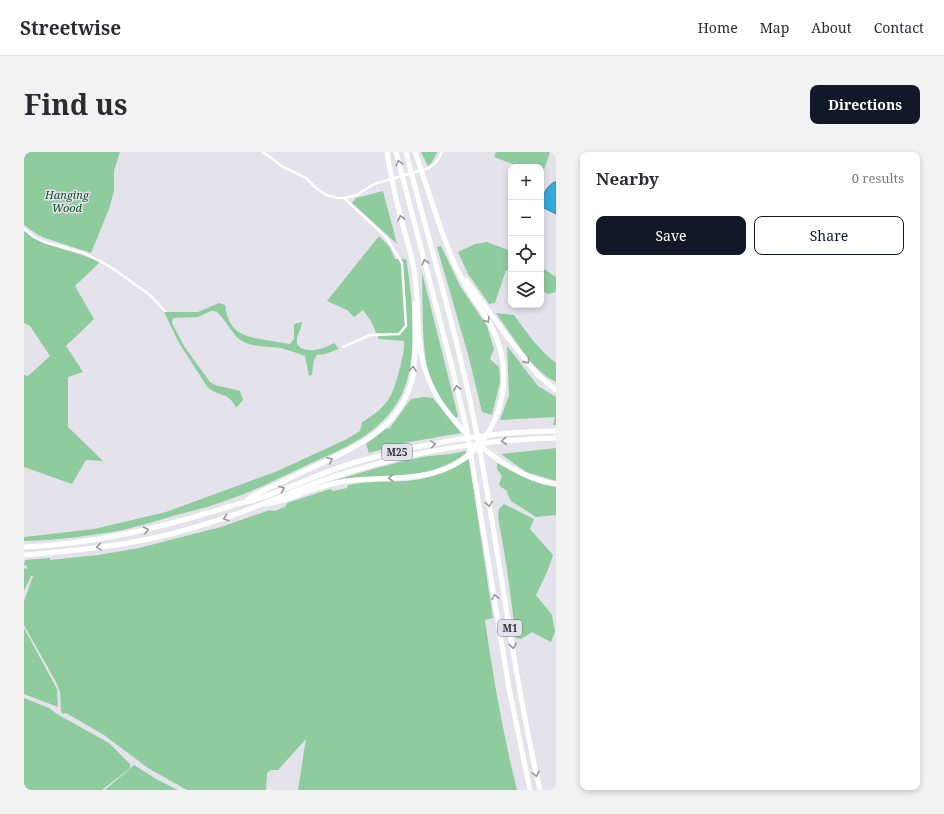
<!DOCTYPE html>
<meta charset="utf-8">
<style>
:root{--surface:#fff;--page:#f2f2f3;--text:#2b2b33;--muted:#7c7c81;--line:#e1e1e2;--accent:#111827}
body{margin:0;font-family:"Noto Serif",serif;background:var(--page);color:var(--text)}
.controls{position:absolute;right:12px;top:12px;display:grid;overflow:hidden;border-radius:8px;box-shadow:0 2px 6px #0003}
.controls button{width:36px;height:36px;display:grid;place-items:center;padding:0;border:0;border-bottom:1px solid var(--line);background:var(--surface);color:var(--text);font:20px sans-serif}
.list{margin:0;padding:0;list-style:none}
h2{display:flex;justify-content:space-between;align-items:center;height:52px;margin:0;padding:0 16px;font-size:17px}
h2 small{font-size:13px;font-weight:400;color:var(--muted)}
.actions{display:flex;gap:8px;padding:12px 16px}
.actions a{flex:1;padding:9px 0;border:1px solid var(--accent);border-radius:8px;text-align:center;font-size:14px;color:var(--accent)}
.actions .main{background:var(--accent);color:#fff}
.icon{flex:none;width:22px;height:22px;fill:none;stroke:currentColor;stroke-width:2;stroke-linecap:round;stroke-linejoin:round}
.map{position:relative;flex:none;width:532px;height:638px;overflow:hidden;border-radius:8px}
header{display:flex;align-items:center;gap:24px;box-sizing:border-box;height:56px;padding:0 20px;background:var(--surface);border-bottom:1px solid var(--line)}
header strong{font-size:19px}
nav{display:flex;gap:22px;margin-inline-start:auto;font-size:14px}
.intro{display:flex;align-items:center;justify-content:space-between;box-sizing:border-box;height:96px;padding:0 24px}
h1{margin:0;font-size:28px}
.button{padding:10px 18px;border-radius:8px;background:var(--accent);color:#fff;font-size:14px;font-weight:700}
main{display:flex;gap:24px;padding:0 24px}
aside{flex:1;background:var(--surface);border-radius:8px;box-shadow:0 2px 6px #0003}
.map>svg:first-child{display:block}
.green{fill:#8ecc9e}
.water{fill:#36a8da;stroke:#3484a8}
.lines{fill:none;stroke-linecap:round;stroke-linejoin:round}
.minor{stroke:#fff;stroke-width:2.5}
.motorway{stroke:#fff;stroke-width:5}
.oneway{stroke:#989899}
.labels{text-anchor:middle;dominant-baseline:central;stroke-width:3;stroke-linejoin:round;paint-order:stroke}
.shield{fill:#e4e2eb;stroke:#67656a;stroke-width:1}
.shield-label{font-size:10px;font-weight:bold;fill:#313033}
.park-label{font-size:11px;font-style:italic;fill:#0b4e27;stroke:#e4e2eb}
</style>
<header>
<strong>Streetwise</strong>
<nav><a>Home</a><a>Map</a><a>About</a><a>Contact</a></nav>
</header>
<div class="intro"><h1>Find us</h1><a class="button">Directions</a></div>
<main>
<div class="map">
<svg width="532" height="638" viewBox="0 0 532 638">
<rect width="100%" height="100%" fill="#e4e2eb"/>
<!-- green -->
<path class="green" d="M0,0H96L90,19V39L85,57L67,101L24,87L14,83L0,73Z
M397,0H413L408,10L404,14Z
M472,0H526L517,27V15H488L489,12L470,5Z
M359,39L373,92L328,51L332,46Z
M0,79C19,93 34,95 55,102C62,104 69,107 76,110L51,134L70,167L42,194L59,220L44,225V275L79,309L62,308L48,332L0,315V223L4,224L26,204L6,174L0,171Z
M355,84L365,94L371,107H382C389,146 395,209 377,244C357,283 318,297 281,314C252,328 223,342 192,352C178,357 163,360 149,364C132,369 116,374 99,378C67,384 33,388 0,389V385L70,377L142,360L251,320L321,288L336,279L338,270C349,264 359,256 366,245C371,238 382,197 380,189L354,187L355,181H352L347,169L339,158L330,165L323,158L303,149Z
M463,90L487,99V120L482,118L471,151L465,152L444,122L434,100L451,92Z
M417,94L436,134L463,174L470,197L466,207L475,215L476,230L468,263L458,260L445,206L413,95Z
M517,115L532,125V140L524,142L517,138Z
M398,120L434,264L432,266C423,255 408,239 405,225C397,191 399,155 398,120Z
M195,151L201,153C205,180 217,184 241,188C250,189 258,191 266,192L270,187V172L278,170C278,177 272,183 273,191C275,200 292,199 299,196C303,195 306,193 310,191L315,197L301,202L293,203C288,209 289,216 288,223L285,224L281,204C273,201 265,198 257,196C243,194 227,196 215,187C206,179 199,163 191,159H187L174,165L149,166L148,171L160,194L186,230L191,233L216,239L219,248L212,256C211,253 209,250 207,248C200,240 191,244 182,233L155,191L140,160H174Z
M472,161L490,163C503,181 515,198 532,211V230L523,225L506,210Z
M483,194L514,234L532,245V273H529L531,265L476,268L485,243Z
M400,245L409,246L437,281L380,291L345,301L342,292L363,276L365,277L387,247Z
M532,296V329L502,320L477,302Z
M441,299L442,301C409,327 370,323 331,326C325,326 318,328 313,328C340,319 369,311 398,305C412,303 427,303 441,299Z
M445,307L469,466L461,468C469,525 479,582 493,638H274L282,587L254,618H247L243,621L242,638H163L124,616L80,583L42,561L39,562L37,559L36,540L33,532L0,473V449L9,424H7L0,439V416L3,417V414L0,413L1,408L26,406V408L74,403L115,396L197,375L246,358L250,359L261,355L263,351L306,337L309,339L323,336L324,333C344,329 364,330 383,329C405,327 426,319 445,307Z
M473,311C491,321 511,332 532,335V363L512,365L487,349L482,338L477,335L475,332L478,324L473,317Z
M480,352L510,367L506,377L529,403L523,420L512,443L528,463L531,480L527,490L508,480L497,487L492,486L483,417L474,365L475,357Z
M0,476L33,537L34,555L0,542Z
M0,546L25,556L33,562L85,591L106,612V616L78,638H0Z
M110,613L132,627L154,638H81Z"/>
<!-- water -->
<path class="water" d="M530,30H532V62L520,56C516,46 521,36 530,30Z"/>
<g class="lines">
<!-- minor -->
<path class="minor" d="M239,0L259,15L282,26L292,36L302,43L313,46H320L333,43L350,32L405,16C412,12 415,7 418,0
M0,77L10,85L20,90L60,101L85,114L126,143L141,159
M319,195L346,183L375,182L382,174L378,111L362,85L320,46"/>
<!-- motorway -->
<path class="motorway" d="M363,0C365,14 368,28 371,42C376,66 384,89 389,112C394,136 393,161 395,185C398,226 415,255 444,283
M372,0L428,215L442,274L485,536L506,638
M382,0C405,91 433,181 451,273C475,394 488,518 516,638
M442,128L482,183L514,223L532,238
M454,292C476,311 503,328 532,332
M223,348L230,343C252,333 274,322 296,312C338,292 378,274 389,224C393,200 390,175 391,151
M241,352C257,351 272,343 287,338C299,334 311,331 322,329C357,324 391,330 424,316C473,294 492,232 472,185C465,167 452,152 443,136C438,127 433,118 429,108C414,74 404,36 391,0
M0,395C71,392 139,375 207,354C216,351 225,350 233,347C267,336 298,320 332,310C397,292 465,279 532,279
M0,403C49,399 99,394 147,382C177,374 207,365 236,353C260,344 284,333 309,325C381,301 456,288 532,286"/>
</g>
<!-- one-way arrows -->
<defs><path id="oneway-chevron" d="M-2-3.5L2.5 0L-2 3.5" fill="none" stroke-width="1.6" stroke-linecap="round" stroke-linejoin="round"/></defs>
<g class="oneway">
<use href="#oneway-chevron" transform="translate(375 11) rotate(-105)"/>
<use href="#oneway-chevron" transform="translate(377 66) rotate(-104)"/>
<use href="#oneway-chevron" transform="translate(401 110) rotate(-105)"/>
<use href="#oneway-chevron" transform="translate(463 168) rotate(58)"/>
<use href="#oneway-chevron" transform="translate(503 209) rotate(51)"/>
<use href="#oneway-chevron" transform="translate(389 217) rotate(-83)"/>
<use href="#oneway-chevron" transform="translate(433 236) rotate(-103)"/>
<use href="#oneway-chevron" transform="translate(480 289) rotate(174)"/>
<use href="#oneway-chevron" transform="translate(409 292) rotate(-9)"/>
<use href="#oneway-chevron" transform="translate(306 308) rotate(-25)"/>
<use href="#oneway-chevron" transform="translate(367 326) rotate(178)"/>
<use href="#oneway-chevron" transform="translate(258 337) rotate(-21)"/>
<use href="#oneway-chevron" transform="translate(465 352) rotate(81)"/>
<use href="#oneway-chevron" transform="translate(202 366) rotate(163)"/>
<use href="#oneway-chevron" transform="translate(122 378) rotate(-13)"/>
<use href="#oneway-chevron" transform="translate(75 395) rotate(171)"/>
<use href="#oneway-chevron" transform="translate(471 445) rotate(-99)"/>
<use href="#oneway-chevron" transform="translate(489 494) rotate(81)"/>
<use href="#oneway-chevron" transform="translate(512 622) rotate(77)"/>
</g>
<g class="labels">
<!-- shield labels -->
<g class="shield">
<rect x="358" y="292" width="30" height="16" rx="3"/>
<rect x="474" y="468" width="24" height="16" rx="3"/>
</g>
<g class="shield-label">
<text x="373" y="300">M25</text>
<text x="486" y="476">M1</text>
</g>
<!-- park labels -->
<g class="park-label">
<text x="43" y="42">Hanging<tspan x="43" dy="13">Wood</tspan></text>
</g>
</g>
</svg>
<div class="controls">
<button>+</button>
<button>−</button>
<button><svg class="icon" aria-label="locate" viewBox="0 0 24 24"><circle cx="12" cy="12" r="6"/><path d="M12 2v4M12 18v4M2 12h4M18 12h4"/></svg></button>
<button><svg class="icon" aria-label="layers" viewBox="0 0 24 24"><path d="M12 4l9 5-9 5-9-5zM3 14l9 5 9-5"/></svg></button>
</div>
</div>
<aside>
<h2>Nearby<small>0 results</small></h2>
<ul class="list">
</ul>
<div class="actions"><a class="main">Save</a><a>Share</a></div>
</aside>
</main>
